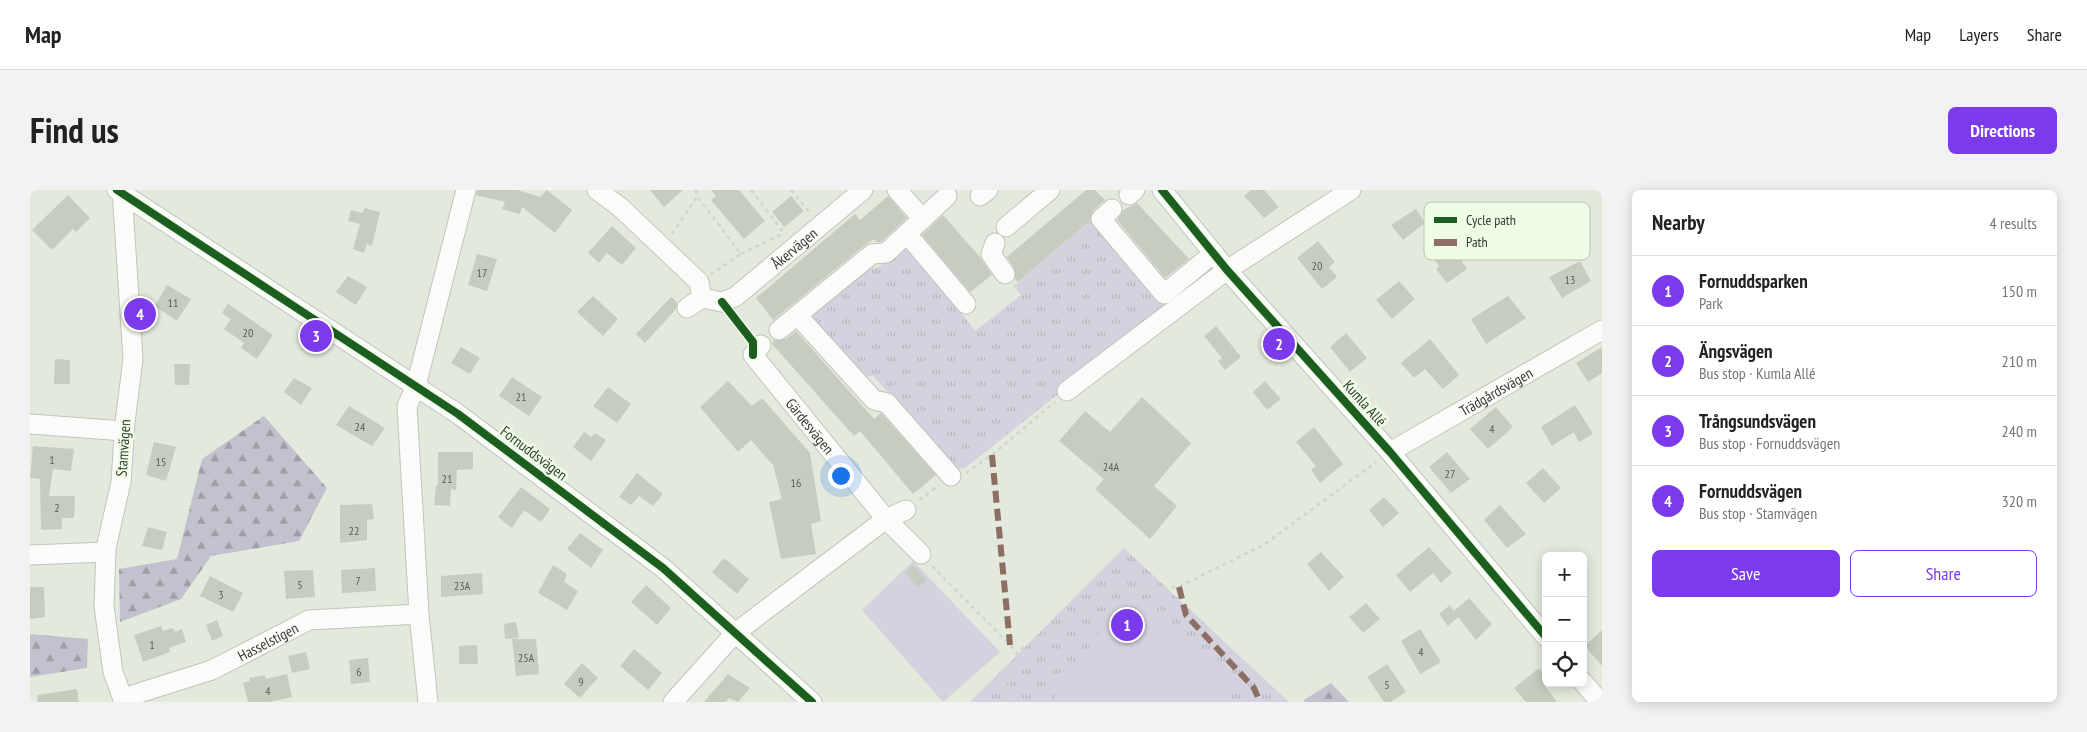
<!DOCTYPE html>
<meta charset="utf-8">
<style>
:root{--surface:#fff;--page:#f2f2f2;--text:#222;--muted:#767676;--line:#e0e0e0;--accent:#7c3aed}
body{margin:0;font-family:"PT Sans Narrow",sans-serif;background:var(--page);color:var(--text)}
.controls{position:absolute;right:15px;bottom:15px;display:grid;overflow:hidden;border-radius:8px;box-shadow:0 2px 12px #0003}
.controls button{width:45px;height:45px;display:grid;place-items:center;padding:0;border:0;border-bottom:1px solid var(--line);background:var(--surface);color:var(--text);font:25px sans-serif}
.you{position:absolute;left:810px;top:285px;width:18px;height:18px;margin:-12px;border:4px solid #fff;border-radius:50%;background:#1a73e8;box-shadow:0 0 0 8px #1a73e833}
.badge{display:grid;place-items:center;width:32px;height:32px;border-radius:50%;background:var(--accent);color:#fff;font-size:16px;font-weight:700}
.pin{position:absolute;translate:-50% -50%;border:2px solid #fff;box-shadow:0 1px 5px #0006}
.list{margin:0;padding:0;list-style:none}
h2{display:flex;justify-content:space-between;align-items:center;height:65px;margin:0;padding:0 20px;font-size:21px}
h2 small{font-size:16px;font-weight:400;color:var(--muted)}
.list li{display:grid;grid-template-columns:32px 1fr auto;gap:15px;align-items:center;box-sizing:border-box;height:70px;padding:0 20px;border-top:1px solid var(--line)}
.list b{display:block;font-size:19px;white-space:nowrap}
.list p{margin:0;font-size:16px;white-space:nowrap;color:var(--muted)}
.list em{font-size:16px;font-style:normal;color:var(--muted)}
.actions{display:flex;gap:10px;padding:15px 20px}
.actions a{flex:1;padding:11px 0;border:1px solid var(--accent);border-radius:8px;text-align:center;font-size:18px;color:var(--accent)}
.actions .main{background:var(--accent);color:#fff}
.icon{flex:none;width:28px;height:28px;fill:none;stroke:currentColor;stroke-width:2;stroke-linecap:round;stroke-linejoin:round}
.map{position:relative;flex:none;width:1572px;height:512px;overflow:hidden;border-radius:8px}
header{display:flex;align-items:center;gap:30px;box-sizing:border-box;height:70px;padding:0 25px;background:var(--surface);border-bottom:1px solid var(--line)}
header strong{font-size:24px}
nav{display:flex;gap:28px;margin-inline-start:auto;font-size:18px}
.intro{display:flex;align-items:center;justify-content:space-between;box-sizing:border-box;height:120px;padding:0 30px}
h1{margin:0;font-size:35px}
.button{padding:12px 22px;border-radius:8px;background:var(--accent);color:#fff;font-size:18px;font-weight:700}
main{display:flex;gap:30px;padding:0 30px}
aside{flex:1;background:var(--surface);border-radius:8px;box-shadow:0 2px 12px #0003}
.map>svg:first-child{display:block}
.forest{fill:url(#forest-firs)}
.park{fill:url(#park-tufts)}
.pitch{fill:#d4d2de}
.building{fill:#c6ccc0}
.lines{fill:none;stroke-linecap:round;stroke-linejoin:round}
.minor-casing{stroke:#c0c5bb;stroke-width:21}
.path{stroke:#d2d4d0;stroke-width:2.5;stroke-dasharray:4 4;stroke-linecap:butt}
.minor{stroke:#fbfcfa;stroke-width:19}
.quiet{stroke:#8d6e63;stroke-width:6;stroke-dasharray:12 6;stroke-linecap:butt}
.cycleway-casing{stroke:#effce5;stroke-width:11}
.cycleway{stroke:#1b5e20;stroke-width:8}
.labels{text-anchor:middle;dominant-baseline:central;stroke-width:5;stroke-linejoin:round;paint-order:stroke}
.number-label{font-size:12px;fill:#5a5f56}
.street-label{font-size:15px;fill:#363b32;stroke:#effce5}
.key{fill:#effce5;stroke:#b8c2af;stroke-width:1}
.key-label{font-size:14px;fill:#363b32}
</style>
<header>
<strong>Map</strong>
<nav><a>Map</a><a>Layers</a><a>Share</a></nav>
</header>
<div class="intro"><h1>Find us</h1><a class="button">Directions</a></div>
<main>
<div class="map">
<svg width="1572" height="512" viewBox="0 0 1572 512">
<defs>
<pattern id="forest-firs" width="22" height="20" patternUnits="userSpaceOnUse" patternTransform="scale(1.25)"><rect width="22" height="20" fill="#c2c1ce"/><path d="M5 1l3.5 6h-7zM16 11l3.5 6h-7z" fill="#9e9ea8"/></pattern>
<pattern id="park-tufts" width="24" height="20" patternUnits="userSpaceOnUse" patternTransform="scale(1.25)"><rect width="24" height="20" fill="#d4d2de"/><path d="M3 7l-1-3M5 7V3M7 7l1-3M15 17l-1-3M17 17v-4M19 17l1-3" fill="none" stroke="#b7b5bf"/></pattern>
</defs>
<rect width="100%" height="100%" fill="#e3e9dd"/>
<!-- forest -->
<path class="forest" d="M234,226L297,298L269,351L181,366L151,409L90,432L89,379L147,369L172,269Z
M0,444L58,449L57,478L0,487Z
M1301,493L1319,512H1275L1274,510Z"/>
<!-- park -->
<path class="park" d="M1063,29L1138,117L935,278L929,279L843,186H830L778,127L832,81L849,77L872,58L884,59L945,141L991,105L984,96Z
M1094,358L1259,512H940Z"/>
<!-- pitch -->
<path class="pitch" d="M883,371L970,462L913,512L832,420Z
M1092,411L1206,489L1190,512H1021Z"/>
<!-- building -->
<path class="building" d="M447,0H488L510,7L517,0L542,20L525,43L492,17L490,24L472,19L475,12L446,5Z
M620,0H653L634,17Z
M681,0H709L735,31L714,49L681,10L686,6Z
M1056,0H1065L1075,10L1063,21L1060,31L988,92L985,89L984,78L977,67Z
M1221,0H1234L1249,17L1234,28L1214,6Z
M38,5L60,28L46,42L43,39L22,60L2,40Z
M761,6L774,21L754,37L742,22Z
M858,6L877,28L851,52H847L844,49L835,55L743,130L726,108L825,24L830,30Z
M1107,13L1159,69L1135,88L1087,30L1093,20Z
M335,18L350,22L342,56L337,54L334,63L323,59L330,34L318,31L321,20L332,23Z
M1386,19L1395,33L1373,50L1361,35Z
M913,25L950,67L962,85L940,102L892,45Z
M582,36L606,58L592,75L577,63L569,73L558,63Z
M1288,51L1305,72L1299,77L1307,87L1292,99L1267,68Z
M1420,54L1437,79L1417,93L1406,79L1409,76L1402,66Z
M447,64L467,69L457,101L438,95Z
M1550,71L1561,91L1532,108L1519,87Z
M318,86L337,97L326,115L306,102Z
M1369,91L1385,109L1362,129L1346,110Z
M137,95L161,109L147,131L125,116Z
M563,106L588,129L573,146L547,122Z
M1478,106L1496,128L1456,154L1441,129Z
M641,107L647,112L646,119L615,153L606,144Z
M198,114L243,145L227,169L211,158L214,153L194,139L201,129L192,123Z
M1186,136L1211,167L1195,180L1188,171L1192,168L1174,146Z
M766,141L844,229L851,223L906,285L883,304L830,241L824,246L742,154L744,150L756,149Z
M1316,143L1337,168L1320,182L1300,157Z
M1400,149L1429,185L1413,199L1395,179L1384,188L1371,173Z
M431,157L450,168L440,184L421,173Z
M1572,157V183L1558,192L1546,173Z
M25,169L40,170V194H24Z
M144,174H160L159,195H145Z
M482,187L512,207L499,226L469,206Z
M264,188L282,198L271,215L254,202Z
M698,191L722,216L732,208L780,263L791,331L781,334L786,364L751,369L739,312L752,309L743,275L721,250L708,262L670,217Z
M1235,191L1251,209L1237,220L1223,202Z
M578,197L601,214L587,233L563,216Z
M1112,207L1161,253L1124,296L1147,316L1120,349L1065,299L1074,289L1029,251L1055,221L1080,242Z
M1545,215L1563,244L1549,252L1544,242L1522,256L1511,237Z
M319,216L355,238L342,256L306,235Z
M1466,217L1483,237L1458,259L1440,239Z
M1284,237L1313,274L1290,293L1281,280L1286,276L1266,252Z
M554,242L561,247L565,243L576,250L561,271L543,257Z
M124,252L146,257L136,291L116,285Z
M3,256L44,259L41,281L23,279L19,306H45L44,328H32V339L11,340L10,289L0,288Z
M408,262H443V279L427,280L426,300L421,299L420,316L404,315L406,295L408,296Z
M1417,262L1440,289L1421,303L1399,277Z
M1513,278L1531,298L1514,313L1496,293Z
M607,283L633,304L623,316L609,306L601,315L589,307Z
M491,297L520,319L511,332L494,320L482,338L468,327Z
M1354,307L1369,323L1353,337L1339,320Z
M342,314L344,329L337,330V350L310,353V315Z
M1470,315L1496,344L1477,358L1454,330Z
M118,337L137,342L132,360L112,356Z
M550,343L573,360L561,378L537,359Z
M1399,357L1422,383L1411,393L1403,383L1380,402L1366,385Z
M1291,362L1314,387L1299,401L1277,374Z
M694,368L719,389L707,404L682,382Z
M523,375L537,384L534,392L548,401L537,420L508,403Z
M883,375L897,390L888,398L875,383Z
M345,378L346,401L312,403L311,380Z
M283,380L285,407L256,409L254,381Z
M452,383L453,404L411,407V386Z
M180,386L213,403L203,422L170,406Z
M616,395L641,418L627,435L601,412Z
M0,397H14L15,427L0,429Z
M1439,408L1462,434L1446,450L1428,427L1418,436L1409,424L1420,415L1424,421Z
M1336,413L1350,429L1333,443L1319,427Z
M187,430L193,446L182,451L176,435Z
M486,432L489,448L475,449L474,434Z
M131,436L133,441L143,438L145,442L152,439L156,452L139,458L140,462L113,472L104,445Z
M1390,439L1411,472L1390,484L1371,451Z
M1572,440V476L1555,456Z
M482,449H506L509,484L486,486Z
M447,455L448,474H429V456Z
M604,459L632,483L618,500L590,476Z
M276,462L280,479L262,483L258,466Z
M338,468L340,492L321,494L319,470Z
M552,473L568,488L550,508L534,494Z
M1357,474L1376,502L1360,512H1354L1337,487Z
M1509,478L1516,487V493H1520L1515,496L1527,512H1496L1484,498Z
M257,484L262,507L239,512H218L213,493L220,491L219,488L235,485L236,489Z
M698,484L720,498L708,512L699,508L696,512H674Z
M47,499L49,512H8L7,505Z"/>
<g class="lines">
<!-- minor casing -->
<g class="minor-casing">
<g id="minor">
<path d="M87,0L428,224L633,378L782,512"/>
<path d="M92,0L103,169L95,232L91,292L76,358L74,416L83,482L94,512"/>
<path d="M567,0L590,17L669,92L672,108"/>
<path d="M867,0L893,29"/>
<path d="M1132,0L1197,80L1360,262L1516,447"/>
<path d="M1099,5L1105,0"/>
<path d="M950,6L958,0"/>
<path d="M1082,19L1071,29L1134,104L1184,63"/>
<path d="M976,37L1020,0"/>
<path d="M877,44L936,114"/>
<path d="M965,53L961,64L975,84"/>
<path id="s1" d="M657,118L672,108L692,112L705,107L833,0"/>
<path d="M768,126L844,210L857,213L921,286"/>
<path d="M749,140L842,64L856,63L917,6"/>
<path id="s2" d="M731,155L723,165L856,329L891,364"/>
<path d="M1037,201L1197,80L1321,0"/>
<path d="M0,234L94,241"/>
<path id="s3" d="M1360,262L1572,140"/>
<path d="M0,365L76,362"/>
<path d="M1553,492L1570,512"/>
<path id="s4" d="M93,508L182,480L279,430L389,424"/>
<path d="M398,512L389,424L377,216L386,196L436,0"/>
<path d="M643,512L705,443L856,329L876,320"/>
</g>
</g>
<!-- path -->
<path class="path" d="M666,0L667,6L711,64L681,84
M721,0L755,44
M761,0L781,24
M642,44L667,7
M711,64L754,43
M991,105L1060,42
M861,198L945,141
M936,283L962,265L1025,212
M889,310L909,295
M902,376L987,462
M975,512L987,462L1079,402L1149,397L1235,354L1346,272"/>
<!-- minor -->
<use href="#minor" class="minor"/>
<!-- quiet -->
<path class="quiet" d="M962,265L980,455
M1149,397L1156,425L1224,498L1230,512"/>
<!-- cycleway casing -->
<g class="cycleway-casing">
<path id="cycleway" d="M87,0L428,224L633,378L782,512
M1132,0L1197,80L1360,262L1516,447
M692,112L723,152V165"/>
</g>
<!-- cycleway -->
<use href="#cycleway" class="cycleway"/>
</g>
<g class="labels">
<!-- number labels -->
<g class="number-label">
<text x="1287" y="75">20</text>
<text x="452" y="82">17</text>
<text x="1540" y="89">13</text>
<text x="143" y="112">11</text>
<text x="218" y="142">20</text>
<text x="491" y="206">21</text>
<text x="330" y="236">24</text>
<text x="1462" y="238">4</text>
<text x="22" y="269">1</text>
<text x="131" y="271">15</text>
<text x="1081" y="276">24A</text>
<text x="1420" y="283">27</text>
<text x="417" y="288">21</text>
<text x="766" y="292">16</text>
<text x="27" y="317">2</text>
<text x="324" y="340">22</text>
<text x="328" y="390">7</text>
<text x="270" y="394">5</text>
<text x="432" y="395">23A</text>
<text x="191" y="404">3</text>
<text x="122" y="454">1</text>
<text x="1391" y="461">4</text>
<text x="496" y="467">25A</text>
<text x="329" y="481">6</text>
<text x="551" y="491">9</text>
<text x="1357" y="494">5</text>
<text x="238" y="500">4</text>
</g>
<!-- street labels -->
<g class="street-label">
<text stroke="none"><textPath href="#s1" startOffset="129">Åkervägen</textPath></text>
<text stroke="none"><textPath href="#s3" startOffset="122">Trädgårdsvägen</textPath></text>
<text transform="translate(1335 213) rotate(48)">Kumla Allé</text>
<text stroke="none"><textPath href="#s2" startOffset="104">Gärdesvägen</textPath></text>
<text transform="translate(93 258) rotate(-86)">Stamvägen</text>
<text transform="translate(504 263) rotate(37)">Fornuddsvägen</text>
<text stroke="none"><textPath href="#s4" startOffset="156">Hasselstigen</textPath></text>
</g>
</g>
<!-- legend -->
<rect x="1394" y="12" width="166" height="58" rx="8" class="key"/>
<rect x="1404" y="27" width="23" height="6" fill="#1b5e20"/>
<rect x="1404" y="49" width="23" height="7" fill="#8d6e63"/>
<g class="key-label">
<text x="1436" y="35">Cycle path</text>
<text x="1436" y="57">Path</text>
</g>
</svg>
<div class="controls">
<button>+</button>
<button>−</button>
<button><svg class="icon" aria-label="locate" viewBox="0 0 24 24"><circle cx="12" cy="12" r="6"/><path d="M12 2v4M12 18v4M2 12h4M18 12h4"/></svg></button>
</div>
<div class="you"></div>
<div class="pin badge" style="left:1097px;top:435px">1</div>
<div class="pin badge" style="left:1249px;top:154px">2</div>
<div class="pin badge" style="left:286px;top:146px">3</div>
<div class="pin badge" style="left:110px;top:124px">4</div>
</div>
<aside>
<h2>Nearby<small>4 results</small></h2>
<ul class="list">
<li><span class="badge">1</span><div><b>Fornuddsparken</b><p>Park</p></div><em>150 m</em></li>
<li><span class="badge">2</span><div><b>Ängsvägen</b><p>Bus stop · Kumla Allé</p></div><em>210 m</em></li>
<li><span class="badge">3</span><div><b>Trångsundsvägen</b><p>Bus stop · Fornuddsvägen</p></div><em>240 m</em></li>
<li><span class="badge">4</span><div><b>Fornuddsvägen</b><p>Bus stop · Stamvägen</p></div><em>320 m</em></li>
</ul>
<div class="actions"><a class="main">Save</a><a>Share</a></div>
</aside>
</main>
